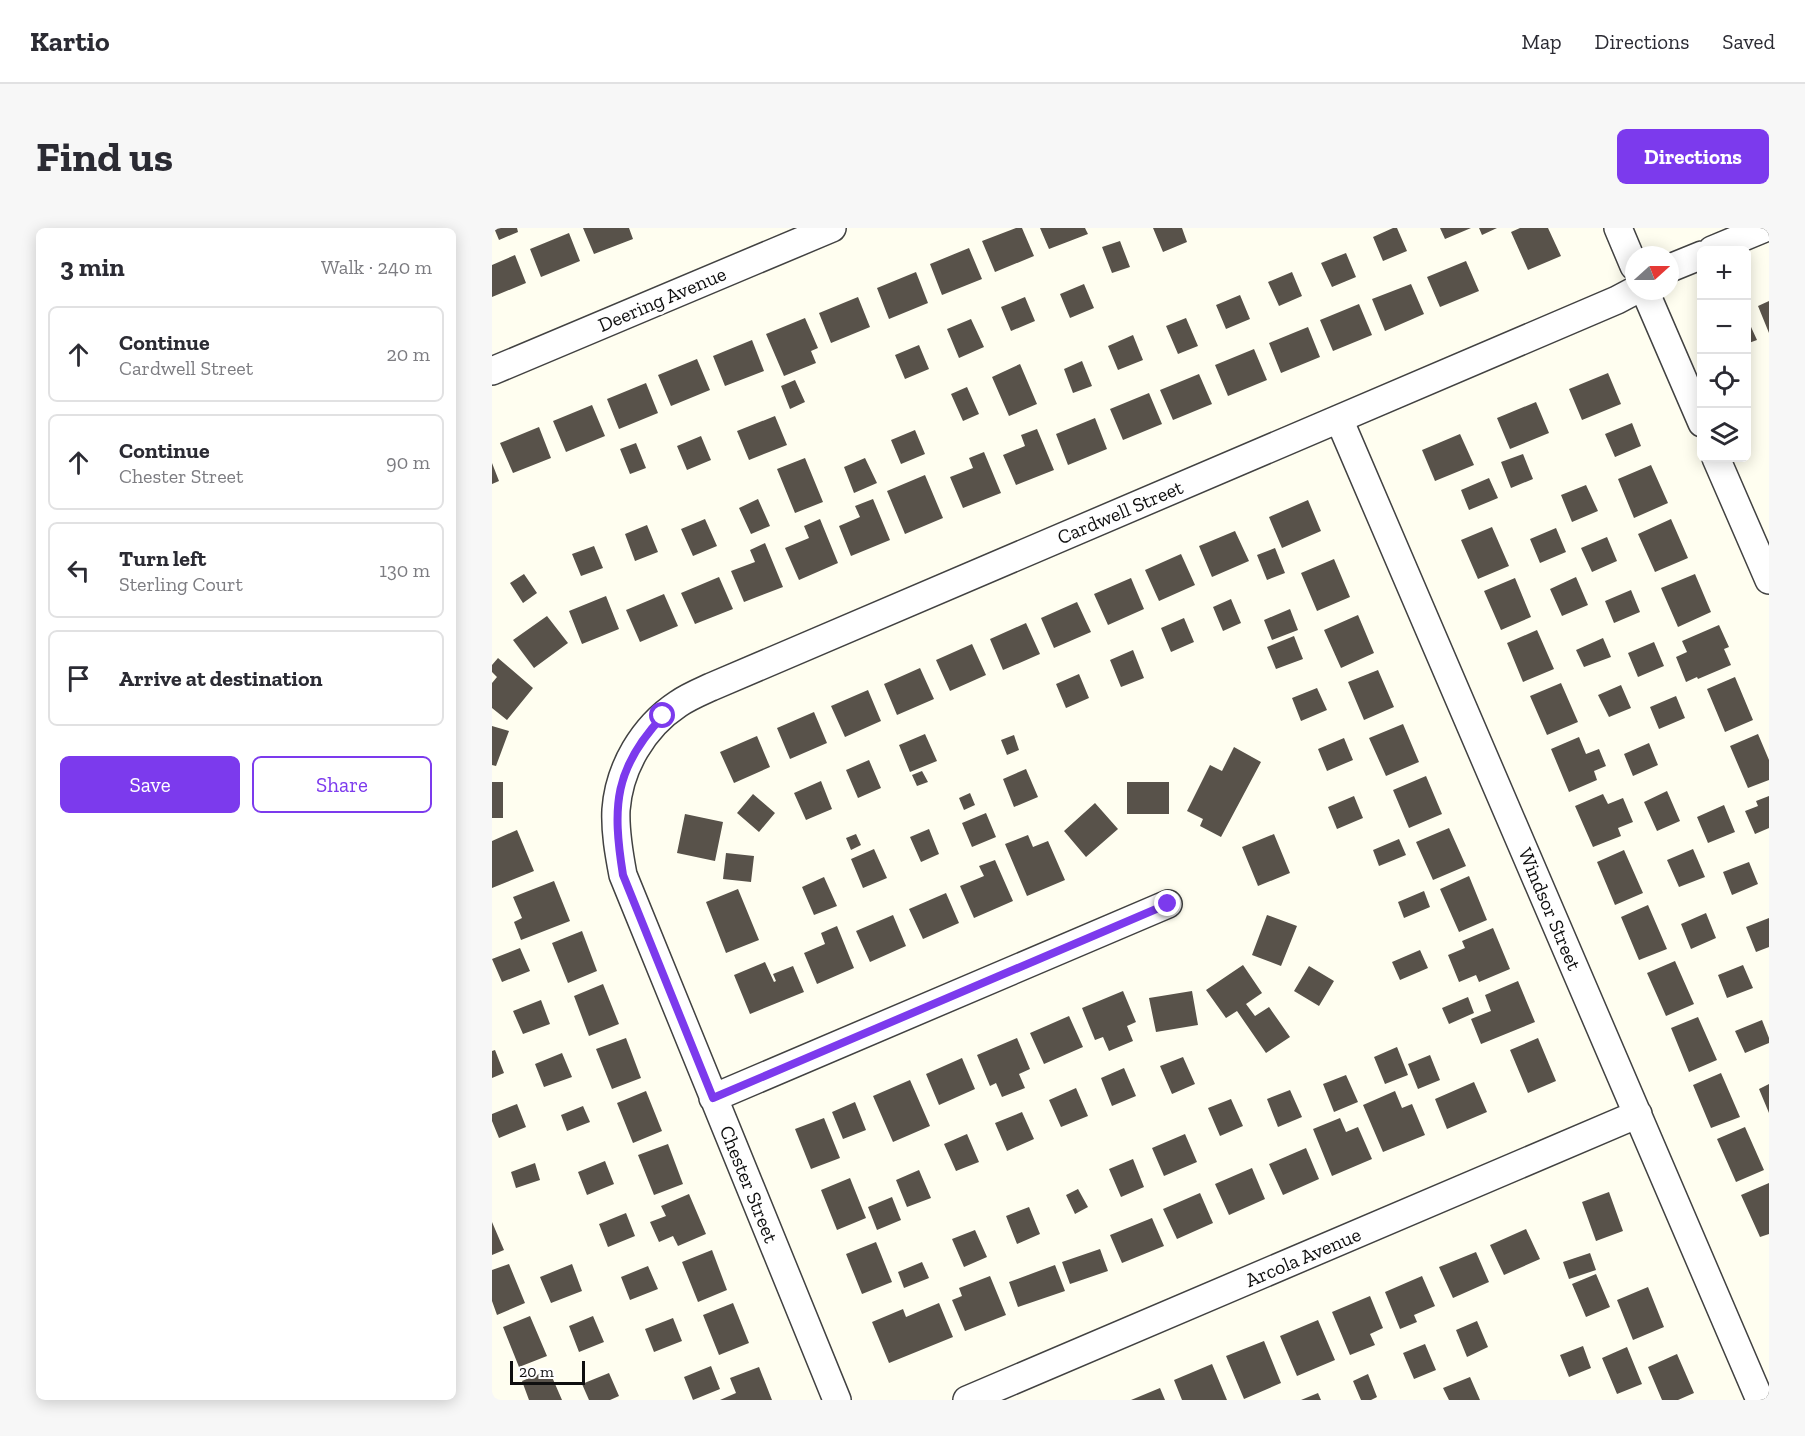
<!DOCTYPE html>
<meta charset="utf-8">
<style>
:root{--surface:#fff;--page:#f7f7f7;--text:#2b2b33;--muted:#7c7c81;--line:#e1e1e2;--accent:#7c3aed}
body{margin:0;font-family:"Zilla Slab",serif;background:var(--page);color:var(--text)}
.controls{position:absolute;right:18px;top:18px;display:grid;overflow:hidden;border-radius:9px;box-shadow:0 3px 15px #0003}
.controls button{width:54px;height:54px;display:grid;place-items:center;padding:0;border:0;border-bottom:2px solid var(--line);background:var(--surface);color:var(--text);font:30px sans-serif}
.compass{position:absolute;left:1133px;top:18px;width:54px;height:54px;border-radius:50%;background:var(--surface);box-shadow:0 3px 15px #0003;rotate:69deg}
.scale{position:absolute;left:18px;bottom:15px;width:75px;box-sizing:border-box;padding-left:6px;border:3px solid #0f0f0f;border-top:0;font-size:16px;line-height:21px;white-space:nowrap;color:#0f0f0f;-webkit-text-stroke:4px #fff;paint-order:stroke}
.stop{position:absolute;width:18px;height:18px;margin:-14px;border:4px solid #7c3aed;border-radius:50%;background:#fff}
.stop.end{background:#7c3aed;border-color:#fff;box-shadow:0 2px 6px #0008}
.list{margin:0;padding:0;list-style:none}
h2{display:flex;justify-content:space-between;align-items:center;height:78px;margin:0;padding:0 24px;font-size:26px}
h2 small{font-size:20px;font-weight:400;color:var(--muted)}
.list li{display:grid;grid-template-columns:39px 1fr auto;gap:18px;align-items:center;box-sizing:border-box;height:96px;margin:0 12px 12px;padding:0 12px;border:2px solid var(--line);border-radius:9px}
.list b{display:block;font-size:22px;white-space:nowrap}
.list p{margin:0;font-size:20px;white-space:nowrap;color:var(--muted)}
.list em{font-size:20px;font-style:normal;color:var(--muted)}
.actions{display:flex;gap:12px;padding:18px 24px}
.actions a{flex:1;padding:14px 0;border:2px solid var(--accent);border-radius:9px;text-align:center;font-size:21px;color:var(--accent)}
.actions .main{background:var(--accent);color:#fff}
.icon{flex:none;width:33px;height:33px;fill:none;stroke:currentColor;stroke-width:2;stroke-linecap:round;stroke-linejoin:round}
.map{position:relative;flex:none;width:1277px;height:1172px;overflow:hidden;border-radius:9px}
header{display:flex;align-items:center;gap:36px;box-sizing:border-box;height:84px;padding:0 30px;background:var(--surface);border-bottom:2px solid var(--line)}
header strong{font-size:28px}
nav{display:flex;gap:33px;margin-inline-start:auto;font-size:21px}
.intro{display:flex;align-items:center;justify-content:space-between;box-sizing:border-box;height:144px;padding:0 36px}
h1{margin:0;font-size:42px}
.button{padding:15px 27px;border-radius:9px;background:var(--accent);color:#fff;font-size:21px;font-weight:700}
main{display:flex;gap:36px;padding:0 36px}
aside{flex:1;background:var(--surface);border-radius:9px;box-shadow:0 3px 15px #0003}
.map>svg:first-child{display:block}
.building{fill:#58524a}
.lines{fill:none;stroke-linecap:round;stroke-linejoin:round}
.minor-casing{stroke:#424242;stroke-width:30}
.minor{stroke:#fff;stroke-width:27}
.route{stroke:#7c3aed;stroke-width:8}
.labels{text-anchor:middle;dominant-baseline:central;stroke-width:6;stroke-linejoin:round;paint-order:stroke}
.street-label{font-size:20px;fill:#0f0f0f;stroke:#fff}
</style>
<header>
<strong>Kartio</strong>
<nav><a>Map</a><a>Directions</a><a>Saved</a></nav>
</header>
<div class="intro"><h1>Find us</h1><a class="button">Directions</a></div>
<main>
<aside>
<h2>3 min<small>Walk · 240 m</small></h2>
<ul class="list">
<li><svg class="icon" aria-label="ahead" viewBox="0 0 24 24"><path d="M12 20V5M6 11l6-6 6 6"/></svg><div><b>Continue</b><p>Cardwell Street</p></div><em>20 m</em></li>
<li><svg class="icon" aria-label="ahead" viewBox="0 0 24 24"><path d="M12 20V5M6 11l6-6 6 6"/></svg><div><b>Continue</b><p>Chester Street</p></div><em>90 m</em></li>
<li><svg class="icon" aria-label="left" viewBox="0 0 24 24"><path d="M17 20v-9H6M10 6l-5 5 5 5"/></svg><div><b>Turn left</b><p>Sterling Court</p></div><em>130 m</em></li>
<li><svg class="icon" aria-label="arrive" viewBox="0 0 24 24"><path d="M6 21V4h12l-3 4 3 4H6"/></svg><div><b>Arrive at destination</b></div></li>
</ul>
<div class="actions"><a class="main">Save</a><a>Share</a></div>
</aside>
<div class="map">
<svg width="1277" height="1172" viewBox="0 0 1277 1172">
<rect width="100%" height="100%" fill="#fffef0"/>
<!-- building -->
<path class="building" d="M2,0H25L26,4L7,12Z
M91,0H137L141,11L102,26Z
M524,0H530L542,28L503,44L490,13Z
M548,0H593L596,6L557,21Z
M661,0H690L695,14L671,24Z
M901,0H905L915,23L891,33L881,9Z
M948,0H979L953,11Z
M987,0H1005L990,7Z
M1028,0H1056L1069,28L1036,42L1019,4Z
M77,5L88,33L49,49L38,21Z
M628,13L638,39L620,45L610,19Z
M477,20L490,51L450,67L438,36Z
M854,25L864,49L840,59L829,35Z
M23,27L34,55L0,69V37Z
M974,33L987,63L948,79L935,49Z
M424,44L436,75L397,91L385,60Z
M800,44L810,68L787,78L776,54Z
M592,56L602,80L578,90L568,66Z
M919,56L932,86L893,103L880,71Z
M748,67L758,91L734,101L724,77Z
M366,69L378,99L339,115L327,85Z
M533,69L543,93L519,103L509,79Z
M1277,73V105L1266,78Z
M867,76L880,107L841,123L828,92Z
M1254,88L1265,112L1254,116Z
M313,90L326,120L319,123L324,135L292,148L274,106Z
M694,90L706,118L686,126L674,98Z
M479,91L492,119L467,130L455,101Z
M816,99L828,129L789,145L777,115Z
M641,107L651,132L626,142L616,118Z
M260,112L272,143L233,158L221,128Z
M427,117L437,141L413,151L403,127Z
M762,121L775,152L736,168L723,137Z
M205,131L218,162L179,178L166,147Z
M590,133L600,158L581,165L572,141Z
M528,136L545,176L517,188L500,149Z
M1116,145L1129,176L1090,192L1077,161Z
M707,146L720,176L681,192L668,162Z
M303,152L313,174L298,181L289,158Z
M154,155L166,185L127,201L115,171Z
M475,159L487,186L471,193L459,166Z
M657,165L670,196L631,212L618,181Z
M1044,174L1057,205L1018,221L1005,190Z
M100,177L113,208L74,224L61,193Z
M283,188L295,217L257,232L245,203Z
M603,190L615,221L576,237L564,206Z
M1140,195L1149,218L1123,229L1113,206Z
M47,199L59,230L21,245L8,215Z
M545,201L562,242L524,257L511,227L533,218L529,207Z
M423,202L433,226L409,236L399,212Z
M968,206L982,237L943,253L930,222Z
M209,208L219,232L195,242L185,218Z
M144,215L154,240L138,246L128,221Z
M492,224L509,265L471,280L458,249L481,240L477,230Z
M1031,226L1041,251L1019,260L1009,234Z
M313,230L331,274L303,285L285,241Z
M373,230L385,255L362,265L352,239Z
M0,235L7,253L0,256Z
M1159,237L1176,275L1142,290L1126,251Z
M433,247L451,290L413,306L395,263Z
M997,250L1006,270L977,282L969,262Z
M1094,257L1106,283L1080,294L1069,267Z
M266,271L278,298L259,306L247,280Z
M381,271L398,312L359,328L347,298L368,289L363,278Z
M816,272L829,303L790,320L777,289Z
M213,291L225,318L201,328L189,301Z
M328,291L346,335L307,352L293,320L317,310L312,298Z
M1179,291L1196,330L1163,344L1146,306Z
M155,297L166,324L143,333L133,306Z
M1000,299L1017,338L986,351L969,312Z
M1064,300L1074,324L1048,335L1038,311Z
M743,303L757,333L720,349L707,318Z
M1115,309L1125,333L1100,344L1089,320Z
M273,315L291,359L252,374L239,343L263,334L258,322Z
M102,318L111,340L89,348L80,326Z
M783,320L793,345L775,352L765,327Z
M689,326L703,357L667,373L653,342Z
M842,331L858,369L825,383L809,345Z
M32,346L45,365L31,375L18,355Z
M1203,346L1219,384L1186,399L1169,360Z
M227,349L241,381L203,396L189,365Z
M1084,349L1096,377L1070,388L1058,361Z
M639,350L652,381L616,397L602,366Z
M1023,350L1039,389L1009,402L992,363Z
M1139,362L1148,384L1122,395L1113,373Z
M172,366L186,398L148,414L134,382Z
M114,368L127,401L90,416L77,383Z
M739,371L749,395L731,403L721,379Z
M585,374L599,404L562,420L549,390Z
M798,381L806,402L780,412L772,392Z
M866,387L882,425L849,440L832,402Z
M55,388L76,415L42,440L21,412Z
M692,390L702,414L679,424L669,400Z
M534,395L548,426L511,442L498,411Z
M1227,397L1237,419L1232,421L1239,437L1206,451L1205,449L1194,454L1184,429L1195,424L1190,413Z
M1045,402L1062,441L1031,454L1015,415Z
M802,408L811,431L784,441L775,419Z
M1111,410L1119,429L1092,439L1084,422Z
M1162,414L1172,438L1146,449L1136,425Z
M480,416L494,447L458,463L444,432Z
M641,422L652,450L629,459L618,432Z
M6,430L41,460L15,492L0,480V455L5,449L0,444V437Z
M428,440L442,471L405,487L392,456Z
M886,442L902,479L872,492L856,454Z
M587,446L597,470L574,480L564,456Z
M1243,449L1261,492L1233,504L1215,461Z
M1069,455L1086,494L1055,507L1038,468Z
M1129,457L1139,480L1117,489L1106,467Z
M825,460L835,482L809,493L800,470Z
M376,462L389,493L353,509L339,478Z
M1184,468L1193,490L1167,501L1158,479Z
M322,484L335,515L298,531L285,500Z
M911,496L927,534L894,548L877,510Z
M0,498L17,503L4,538L0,537Z
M433,506L445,533L418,544L407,517Z
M1266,506L1277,532V552L1256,560L1238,518Z
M522,507L527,522L515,527L509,512Z
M265,508L278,539L242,555L228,524Z
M1087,509L1094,526L1107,521L1114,538L1102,543L1105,552L1077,564L1059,521Z
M852,510L861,532L835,543L826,521Z
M1157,515L1166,537L1141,548L1132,526Z
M742,519L769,534L729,609L708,598L711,591L695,583L718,537L730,543Z
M377,532L389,560L366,570L354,542Z
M534,541L546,569L522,579L511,551Z
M430,543L436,554L425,558L420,547Z
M934,548L950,586L917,600L901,562Z
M329,553L340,581L314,592L302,565Z
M0,554H11V590H0Z
M635,554H677V586H635Z
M1175,563L1188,593L1165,603L1152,574Z
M478,565L483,577L472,582L467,570Z
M261,566L283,585L267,604L245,585Z
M1111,566L1116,576L1131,570L1141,594L1126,600L1129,608L1101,619L1083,578Z
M862,568L871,590L845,601L836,579Z
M1277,568V600L1263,606L1253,583L1266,578L1264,573Z
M603,575L626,601L594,629L572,603Z
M1232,577L1243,604L1216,615L1205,589Z
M494,585L504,609L480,619L470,595Z
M193,586L231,594L223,633L185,625Z
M957,600L974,638L941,652L924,614Z
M437,601L447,626L429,634L418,609Z
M25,602L42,643L0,660V613Z
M364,606L369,617L359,622L354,610Z
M782,606L798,645L766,658L750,619Z
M536,607L541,619L556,613L573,652L535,668L513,616Z
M907,611L914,627L887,638L881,622Z
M382,621L395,650L371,660L359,631Z
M1201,621L1213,649L1187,659L1175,632Z
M1132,622L1151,665L1123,677L1105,634Z
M234,625L262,628L259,654L231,651Z
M503,632L521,673L482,690L468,658L492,648L487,638Z
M1257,634L1266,656L1240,667L1231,644Z
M977,648L995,692L967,704L948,661Z
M332,649L345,678L322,687L310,659Z
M62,653L78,693L29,712L22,694L30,690L21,669Z
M246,661L267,712L234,725L214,674Z
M932,663L938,679L912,690L906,674Z
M454,665L467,695L431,711L417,681Z
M1156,677L1175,721L1147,732L1129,689Z
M1214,685L1224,710L1199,721L1189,696Z
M401,687L414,718L378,734L364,703Z
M775,687L805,698L789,738L760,727Z
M1277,690V719L1264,724L1254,699Z
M345,698L362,740L325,756L312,725L333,716L329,705Z
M1001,700L1018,741L987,754L984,747L967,754L956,727L973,720L970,713Z
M90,703L105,743L76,755L60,715Z
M28,720L38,743L10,754L0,731Z
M928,722L936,740L908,752L900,734Z
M1183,733L1202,776L1174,788L1155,745Z
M273,734L282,754L284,753L281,746L301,738L312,764L258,786L242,747Z
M751,737L770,765L754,776L763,788L777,779L798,809L774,825L745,783L734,790L714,762Z
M1251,737L1261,760L1235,770L1226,747Z
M817,738L842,753L827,778L802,763Z
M1026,753L1043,794L989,816L979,791L999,783L993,767Z
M111,756L127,796L97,808L82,768Z
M631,763L644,794L635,798L641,813L617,823L611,809L603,812L590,780Z
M700,763L706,797L664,804L657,770Z
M976,769L982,785L957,796L950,780Z
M49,772L58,796L31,806L21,783Z
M577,788L591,819L552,836L538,805Z
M1206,789L1225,832L1197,844L1179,800Z
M1270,792L1277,810V815L1253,825L1243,803Z
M134,810L149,850L120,861L104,821Z
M525,810L538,841L527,846L533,860L510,869L504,855L498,858L485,827Z
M1046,810L1064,853L1036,865L1018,822Z
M905,819L916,847L893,856L882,829Z
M3,822L12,845L0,850V823Z
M70,825L80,849L52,859L43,836Z
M938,827L948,852L926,861L916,836Z
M691,829L703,856L680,866L668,838Z
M470,830L483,861L447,877L434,846Z
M632,840L644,868L620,878L609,850Z
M1229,845L1248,889L1219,900L1201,857Z
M854,847L866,874L842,884L831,856Z
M418,852L438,898L401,914L381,868Z
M982,854L995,884L955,901L943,871Z
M1277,856V885L1267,861Z
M584,860L596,888L569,899L557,872Z
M798,862L810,889L786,899L775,871Z
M154,863L170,903L141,915L125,875Z
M903,863L910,880L920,876L933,907L891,924L871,877Z
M739,871L751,898L728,908L716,880Z
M363,874L374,902L351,911L340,884Z
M25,876L34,899L7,910L0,893V886Z
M91,878L98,894L75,903L69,887Z
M530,884L542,911L515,923L503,895Z
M332,890L348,930L319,941L303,901Z
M848,890L854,904L866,899L880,931L840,948L821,901Z
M1253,899L1272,942L1244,954L1225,911Z
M475,906L487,934L464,943L452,916Z
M693,906L705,934L672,948L660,920Z
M176,916L191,956L162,967L146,927Z
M814,920L827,951L791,967L777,936Z
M641,931L652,959L629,969L617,941Z
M113,933L122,956L95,967L86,944Z
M43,935L48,952L24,960L19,944Z
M760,940L773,971L737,987L723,956Z
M427,942L439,970L415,979L404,952Z
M358,950L374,990L345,1002L329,962Z
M1277,955V1006L1268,1009L1249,967Z
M586,961L596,979L583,986L574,967Z
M1117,964L1131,1003L1104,1013L1090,974Z
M708,965L721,995L685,1011L671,981Z
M197,966L214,1006L186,1018L181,1008L167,1014L158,994L174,988L169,978Z
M400,969L409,992L385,1002L376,979Z
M537,979L548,1006L525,1016L514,988Z
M134,985L143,1008L116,1019L107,996Z
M660,990L672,1018L630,1035L618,1007Z
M0,994L12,1022L0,1027Z
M1034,1001L1048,1031L1012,1047L998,1017Z
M483,1002L495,1029L472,1039L460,1011Z
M384,1014L400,1054L370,1066L354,1026Z
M608,1021L616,1043L578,1056L570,1034Z
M220,1022L235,1062L206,1074L190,1034Z
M984,1024L997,1054L961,1070L947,1039Z
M1098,1025L1104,1042L1077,1051L1071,1034Z
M430,1034L437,1050L412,1060L406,1044Z
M17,1036L33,1075L5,1087L0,1073V1042Z
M80,1036L90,1063L59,1075L48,1049Z
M563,1037L573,1063L526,1079L517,1054Z
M156,1038L166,1061L138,1072L129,1049Z
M1104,1046L1118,1079L1094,1089L1080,1056Z
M498,1048L514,1087L473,1103L460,1072L470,1068L467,1060Z
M930,1048L943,1078L922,1087L925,1094L908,1101L893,1064Z
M1156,1059L1172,1099L1141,1112L1125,1072Z
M878,1068L891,1100L878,1106L883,1117L858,1127L840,1084Z
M241,1075L257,1115L227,1127L211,1087Z
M447,1075L461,1109L397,1135L380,1094L411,1081L414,1089Z
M38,1088L55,1128L27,1139L11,1099Z
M101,1088L112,1114L87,1124L77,1098Z
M181,1090L190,1113L162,1124L153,1101Z
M826,1092L843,1132L805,1148L788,1108Z
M985,1093L996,1119L975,1129L964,1102Z
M772,1113L789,1155L752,1171L734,1128Z
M933,1116L944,1142L922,1151L911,1125Z
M1091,1118L1099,1140L1077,1149L1068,1127Z
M1135,1119L1150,1156L1125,1166L1110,1130Z
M1185,1126L1202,1165L1186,1172H1170L1156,1139Z
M720,1136L735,1172H690L682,1152Z
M219,1138L228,1161L201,1172L192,1149Z
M267,1139L280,1172H228L244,1165L238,1150Z
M57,1142L70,1172H37L30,1153Z
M117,1145L127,1168L118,1172H97L90,1156Z
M876,1146L885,1169L879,1172H869L861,1153Z
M978,1149L988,1172H957L951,1160Z
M668,1160L673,1172H639Z
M826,1165L829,1172H809Z"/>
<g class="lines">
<!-- minor casing -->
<g class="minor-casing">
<path id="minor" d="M1126,0L1142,38
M1220,22L1273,0
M1178,40L1210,27
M1153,63L1210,195
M0,143L340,0
M847,191L1268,1172
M1224,230L1277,352
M221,870L676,676
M345,1172L131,647C127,626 123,604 124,582C127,540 151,499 186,476C196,469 208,464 219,459L1125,72L1142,63
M475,1172L1146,886"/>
</g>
<!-- minor -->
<use href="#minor" class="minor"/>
</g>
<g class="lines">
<!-- route -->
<path class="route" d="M171,488C122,540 120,578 131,647L221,870L676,676"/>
</g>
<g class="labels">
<!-- street labels -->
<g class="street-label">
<text transform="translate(170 71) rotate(-23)">Deering Avenue</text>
<text transform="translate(628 284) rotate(-23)">Cardwell Street</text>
<text transform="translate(1058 681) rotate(67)">Windsor Street</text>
<text transform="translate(257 956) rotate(68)">Chester Street</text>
<text transform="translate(811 1029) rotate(-23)">Arcola Avenue</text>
</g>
</g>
</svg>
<div class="controls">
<button>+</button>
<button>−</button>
<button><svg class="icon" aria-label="locate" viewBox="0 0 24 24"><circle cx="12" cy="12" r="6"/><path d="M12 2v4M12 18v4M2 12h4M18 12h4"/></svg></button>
<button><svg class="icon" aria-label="layers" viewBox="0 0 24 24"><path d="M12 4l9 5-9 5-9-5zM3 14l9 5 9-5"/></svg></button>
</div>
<svg class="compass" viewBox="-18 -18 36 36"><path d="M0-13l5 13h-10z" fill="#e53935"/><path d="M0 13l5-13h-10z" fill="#7c7c81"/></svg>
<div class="scale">20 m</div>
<div class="stop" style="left:171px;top:488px"></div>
<div class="stop end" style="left:676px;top:676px"></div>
</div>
</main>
